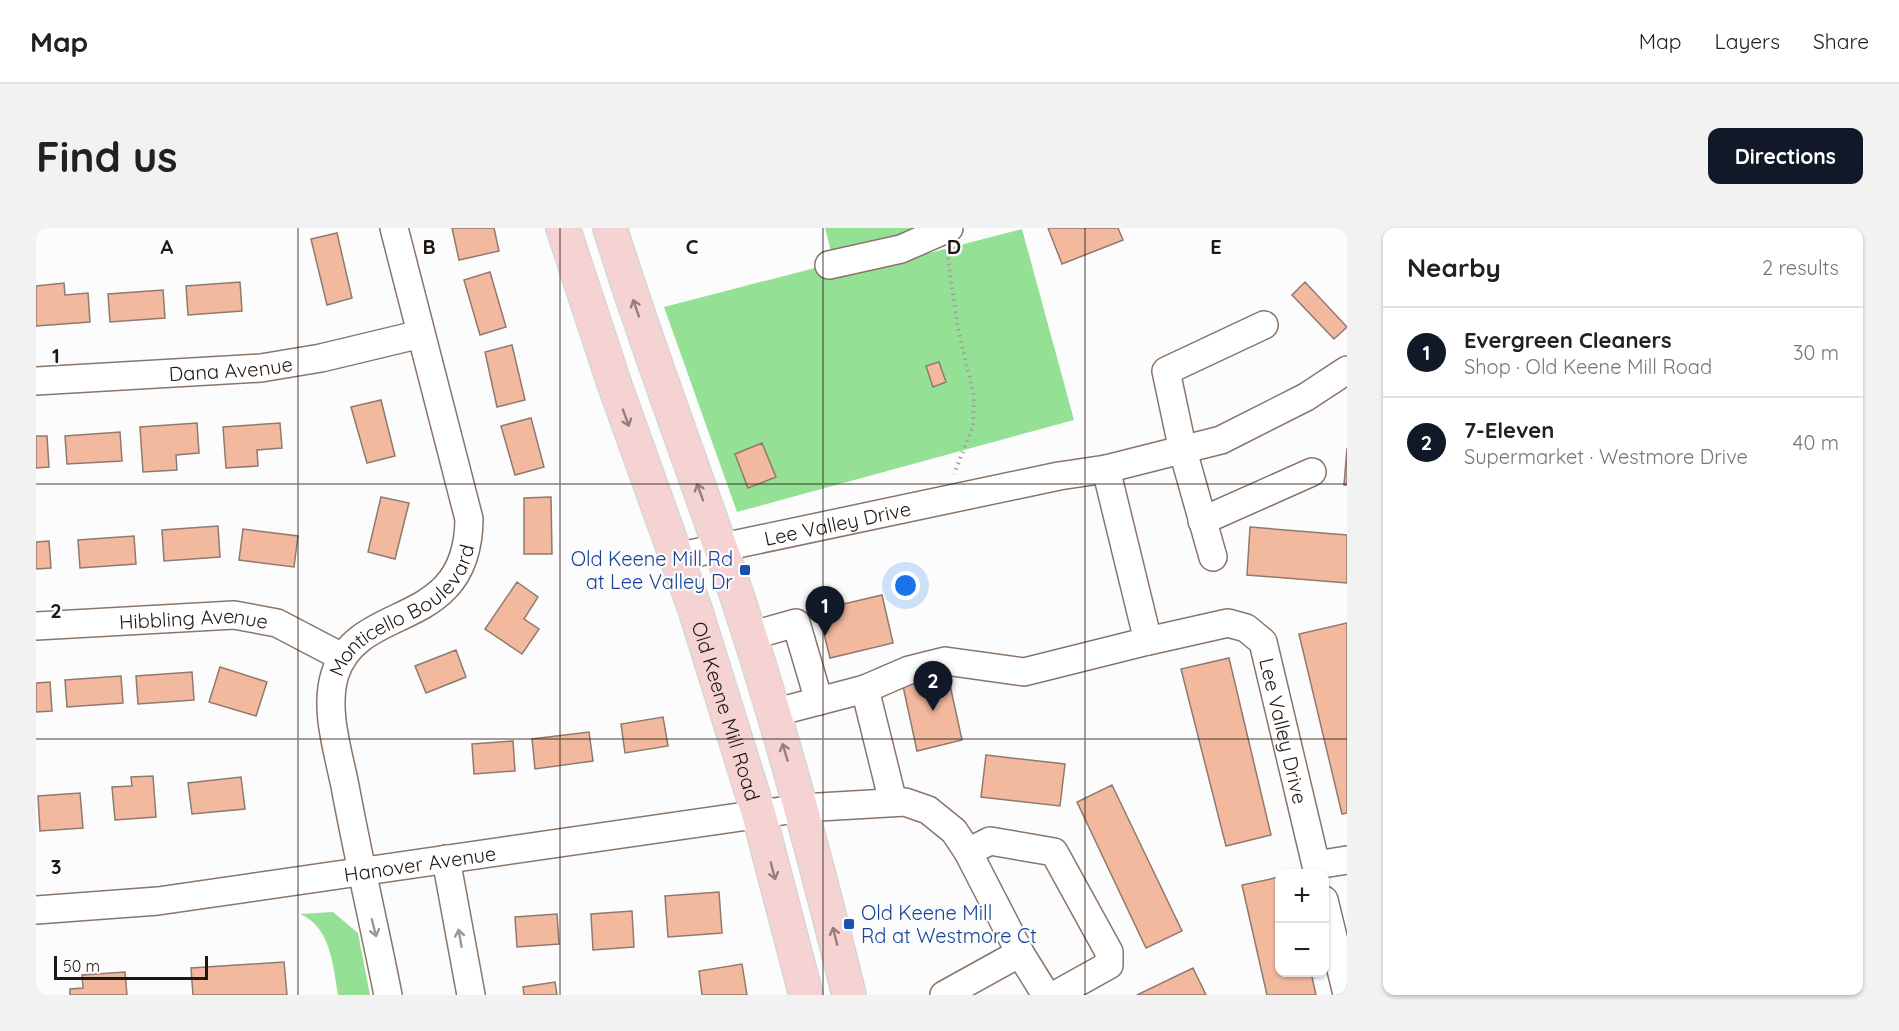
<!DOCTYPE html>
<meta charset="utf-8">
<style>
:root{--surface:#fff;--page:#f2f2f2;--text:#202124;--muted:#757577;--line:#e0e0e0;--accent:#111827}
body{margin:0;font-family:Quicksand,sans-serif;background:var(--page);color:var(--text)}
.controls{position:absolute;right:18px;bottom:18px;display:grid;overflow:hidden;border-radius:12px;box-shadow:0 2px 4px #0004}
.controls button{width:54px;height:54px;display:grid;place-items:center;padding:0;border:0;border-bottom:2px solid var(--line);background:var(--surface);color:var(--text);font:30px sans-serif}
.scale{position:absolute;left:18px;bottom:15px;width:154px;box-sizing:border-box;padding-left:6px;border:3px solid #1f1711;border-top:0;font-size:16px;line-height:21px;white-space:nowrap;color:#1f1711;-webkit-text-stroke:4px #fcfcfc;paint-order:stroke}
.you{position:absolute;left:870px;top:358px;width:21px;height:21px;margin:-15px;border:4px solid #fff;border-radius:50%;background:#1a73e8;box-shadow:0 0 0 9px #1a73e833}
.badge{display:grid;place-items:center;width:39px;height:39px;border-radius:50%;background:var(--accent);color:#fff;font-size:20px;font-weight:700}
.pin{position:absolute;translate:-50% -50px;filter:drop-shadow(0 2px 3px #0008)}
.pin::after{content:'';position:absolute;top:32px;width:21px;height:18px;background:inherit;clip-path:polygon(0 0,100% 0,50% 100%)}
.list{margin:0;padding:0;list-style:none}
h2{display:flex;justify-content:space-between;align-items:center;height:78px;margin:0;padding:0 24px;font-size:26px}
h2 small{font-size:20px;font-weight:400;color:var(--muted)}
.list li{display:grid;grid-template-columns:39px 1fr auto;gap:18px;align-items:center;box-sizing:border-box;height:90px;padding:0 24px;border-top:2px solid var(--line)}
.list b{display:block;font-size:22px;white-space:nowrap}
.list p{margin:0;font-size:20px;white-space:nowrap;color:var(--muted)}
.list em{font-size:20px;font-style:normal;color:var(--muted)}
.map{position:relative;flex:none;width:1311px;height:767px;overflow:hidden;border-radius:12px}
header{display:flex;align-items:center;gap:36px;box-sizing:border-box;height:84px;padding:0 30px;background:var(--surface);border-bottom:2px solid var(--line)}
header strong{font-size:28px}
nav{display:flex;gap:33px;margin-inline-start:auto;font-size:21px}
.intro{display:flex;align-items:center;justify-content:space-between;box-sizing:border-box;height:144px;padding:0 36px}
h1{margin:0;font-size:42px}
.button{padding:15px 27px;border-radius:12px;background:var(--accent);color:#fff;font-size:21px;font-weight:700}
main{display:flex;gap:36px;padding:0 36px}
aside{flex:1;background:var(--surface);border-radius:12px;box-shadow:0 2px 4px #0004}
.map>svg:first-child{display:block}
.forest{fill:#94e196}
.building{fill:#f3b99e;stroke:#90796e;stroke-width:1.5}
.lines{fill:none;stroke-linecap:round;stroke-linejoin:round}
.minor-casing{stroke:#8a7567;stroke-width:30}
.major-casing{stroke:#d7d5d4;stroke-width:36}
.path{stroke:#a29f9c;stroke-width:4;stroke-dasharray:1.5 4.5;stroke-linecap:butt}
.minor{stroke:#fff;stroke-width:27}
.major{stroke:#f5d3d3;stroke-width:33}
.oneway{stroke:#957e7c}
.oneway2{stroke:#9a9794}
.grid{fill:none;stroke:#1f1711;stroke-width:1.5;stroke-opacity:0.55}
.transit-dot{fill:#1a4fb4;stroke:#fcfcfc;stroke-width:2}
.labels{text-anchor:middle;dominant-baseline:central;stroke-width:4.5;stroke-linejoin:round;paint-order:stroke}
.street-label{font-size:20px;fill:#1f1711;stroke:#fcfcfc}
.transit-label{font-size:20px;fill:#164399;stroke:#fcfcfc;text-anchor:end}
.grid-label{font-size:20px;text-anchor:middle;font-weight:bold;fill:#1f1711;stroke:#fcfcfc;stroke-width:4.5;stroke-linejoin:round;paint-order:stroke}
</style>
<header>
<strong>Map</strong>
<nav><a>Map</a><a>Layers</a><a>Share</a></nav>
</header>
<div class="intro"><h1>Find us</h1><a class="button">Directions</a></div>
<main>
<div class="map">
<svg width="1311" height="767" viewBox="0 0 1311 767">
<rect width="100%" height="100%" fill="#fcfcfc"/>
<!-- forest -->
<path class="forest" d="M789,0H922L801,49L986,1L1038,192L701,284L628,79L798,35Z
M297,684L322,705L334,767H302C297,738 295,699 264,686Z"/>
<!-- building -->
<path class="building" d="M416,0H458L463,23L423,32Z
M1012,0H1082L1087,12L1026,36Z
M301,5L316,70L291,77L275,11Z
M454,44L470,99L444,107L428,52Z
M204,54L206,83L152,87L150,58Z
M1269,54L1311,99L1298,111L1256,67Z
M28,55L29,67L52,65L54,94L0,98V58Z
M127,62L129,90L74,94L72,66Z
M476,117L489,172L461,179L449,124Z
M903,134L910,154L897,159L890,138Z
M345,172L359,228L331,235L315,179Z
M495,190L508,239L479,247L465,198Z
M161,195L163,225L140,227L141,242L107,244L104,199Z
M244,195L246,220L221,222L222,238L190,240L187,199Z
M84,204L86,233L31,236L29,208Z
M0,208H11L13,239L0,240Z
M726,215L740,249L712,260L699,226Z
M1311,220V257H1308Z
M345,269L373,275L359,331L332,324Z
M515,269L516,326H488V270Z
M182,298L184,329L128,333L126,302Z
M1214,299L1311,307V355L1211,347Z
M207,301L262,308L258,339L203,332Z
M98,308L100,336L44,340L42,312Z
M13,313L15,340L0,341V314Z
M481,354L502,369L488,391L503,401L486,426L449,401Z
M846,367L857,415L794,430L782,382Z
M1311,395V585L1306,586L1263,406Z
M420,422L430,449L390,465L379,438Z
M1193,430L1235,607L1190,618L1145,441Z
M184,439L231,454L220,488L173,474Z
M156,444L158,472L102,476L100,448Z
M85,448L87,475L31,479L29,452Z
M912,448L926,512L881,523L867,458Z
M14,454L16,483L0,484V455Z
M627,489L632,518L589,525L585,496Z
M553,504L557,533L499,541L496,511Z
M477,513L479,543L438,546L436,516Z
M950,527L1029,536L1024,578L945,569Z
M117,548L120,589L79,592L76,559L96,558L95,549Z
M205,549L209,581L156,586L152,555Z
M1076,557L1146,703L1110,720L1041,574Z
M44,565L47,600L4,603L2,568Z
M1244,649V744H1275L1280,767H1231L1206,657Z
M683,664L686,705L632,709L629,668Z
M596,683L598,719L557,722L555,686Z
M521,686L523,716L481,719L479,689Z
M248,734L251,767H157L155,740Z
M706,736L711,767H666L663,743Z
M1157,740L1170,767H1101Z
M89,744L91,767H34V761L47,760L46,747Z
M519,754L521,767H488L487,759Z"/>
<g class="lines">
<!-- minor casing -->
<g class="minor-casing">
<g id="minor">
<path d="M793,37L865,21L913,0"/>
<path id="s1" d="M0,153L225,140L285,130L385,106"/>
<path d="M1070,241L1185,212L1270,169L1311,142"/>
<path d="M1166,293L1276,244"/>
<path id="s2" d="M640,329L1023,248L1070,241L1112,413L1192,395L1210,400L1227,414L1280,637L1311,632"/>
<path d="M1177,329L1147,223L1130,143L1228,97"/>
<path id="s3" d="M0,398L198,387L241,395L306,429"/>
<path d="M714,408L760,395L783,473"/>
<path d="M829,461L873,442L909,433L988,444L1112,413"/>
<path d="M737,485L829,461L857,574"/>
<path d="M932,624L954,613L1018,624L1073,724V737L1019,767"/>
<path d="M410,631L435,767"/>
<path d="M1288,672L1311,766"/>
<path id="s4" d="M0,682L122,673L766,580L869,574L892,582L918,603L932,624L984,725L1010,767"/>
<path id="s5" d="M352,767C338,697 322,628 309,558C302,523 288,481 299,446C323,372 432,405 433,291L358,0"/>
<path d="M908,767L984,725"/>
</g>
</g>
<!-- major casing -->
<g class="major-casing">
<g id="major">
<path id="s6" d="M527,0L578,155L659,381L723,587L770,767"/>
<path d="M574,0C612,123 659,243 700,365C744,497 780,632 813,767"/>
</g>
</g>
<!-- path -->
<path class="path" d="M911,24L922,101L938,168L937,198L918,246"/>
<!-- minor -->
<use href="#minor" class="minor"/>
<!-- major -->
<use href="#major" class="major"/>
</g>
<!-- one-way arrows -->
<defs><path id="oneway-shaft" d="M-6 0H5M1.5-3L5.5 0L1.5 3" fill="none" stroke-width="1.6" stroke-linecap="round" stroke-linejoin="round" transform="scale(1.5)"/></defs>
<g class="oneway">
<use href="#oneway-shaft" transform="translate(600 80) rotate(-109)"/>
<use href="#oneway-shaft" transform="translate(590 190) rotate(70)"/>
<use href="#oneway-shaft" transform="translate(664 264) rotate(-110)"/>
<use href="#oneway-shaft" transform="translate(749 524) rotate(-107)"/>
<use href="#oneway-shaft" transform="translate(737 643) rotate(75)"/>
<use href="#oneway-shaft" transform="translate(799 708) rotate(-104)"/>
</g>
<g class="oneway2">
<use href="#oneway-shaft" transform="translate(338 700) rotate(76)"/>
<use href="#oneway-shaft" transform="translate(424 710) rotate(-100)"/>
</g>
<!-- grid -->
<path class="grid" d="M262,0V767M524,0V767M787,0V767M1049,0V767M0,256H1311M0,511H1311"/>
<!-- markers -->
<g class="transit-dot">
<rect x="703" y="336" width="12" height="12" rx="3"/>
<rect x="807" y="690" width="12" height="12" rx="3"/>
</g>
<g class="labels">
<!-- street labels -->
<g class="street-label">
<text stroke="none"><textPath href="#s1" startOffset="195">Dana Avenue</textPath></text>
<text stroke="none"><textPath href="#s2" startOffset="165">Lee Valley Drive</textPath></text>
<text stroke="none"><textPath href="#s5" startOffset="423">Monticello Boulevard</textPath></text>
<text stroke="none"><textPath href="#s3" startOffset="158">Hibbling Avenue</textPath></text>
<text stroke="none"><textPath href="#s6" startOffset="510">Old Keene Mill Road</textPath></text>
<text stroke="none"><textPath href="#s2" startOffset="830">Lee Valley Drive</textPath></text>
<text stroke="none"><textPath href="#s4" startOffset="387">Hanover Avenue</textPath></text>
</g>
<!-- transit labels -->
<g class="transit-label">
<text x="697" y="330">Old Keene Mill Rd<tspan x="697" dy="23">at Lee Valley Dr</tspan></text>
<text x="825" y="684" text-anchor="start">Old Keene Mill<tspan x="825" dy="23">Rd at Westmore Ct</tspan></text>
</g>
</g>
<g class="grid-label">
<text x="131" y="26">A</text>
<text x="393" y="26">B</text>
<text x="656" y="26">C</text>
<text x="918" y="26">D</text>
<text x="1180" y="26">E</text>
<text x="20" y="135">1</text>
<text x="20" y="390">2</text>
<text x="20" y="646">3</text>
</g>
</svg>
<div class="controls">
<button>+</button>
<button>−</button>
</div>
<div class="scale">50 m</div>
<div class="you"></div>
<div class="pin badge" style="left:789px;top:408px">1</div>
<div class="pin badge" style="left:897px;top:483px">2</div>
</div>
<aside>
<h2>Nearby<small>2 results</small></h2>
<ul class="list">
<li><span class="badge">1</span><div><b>Evergreen Cleaners</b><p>Shop · Old Keene Mill Road</p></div><em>30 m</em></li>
<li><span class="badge">2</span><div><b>7-Eleven</b><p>Supermarket · Westmore Drive</p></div><em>40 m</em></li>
</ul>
</aside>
</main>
